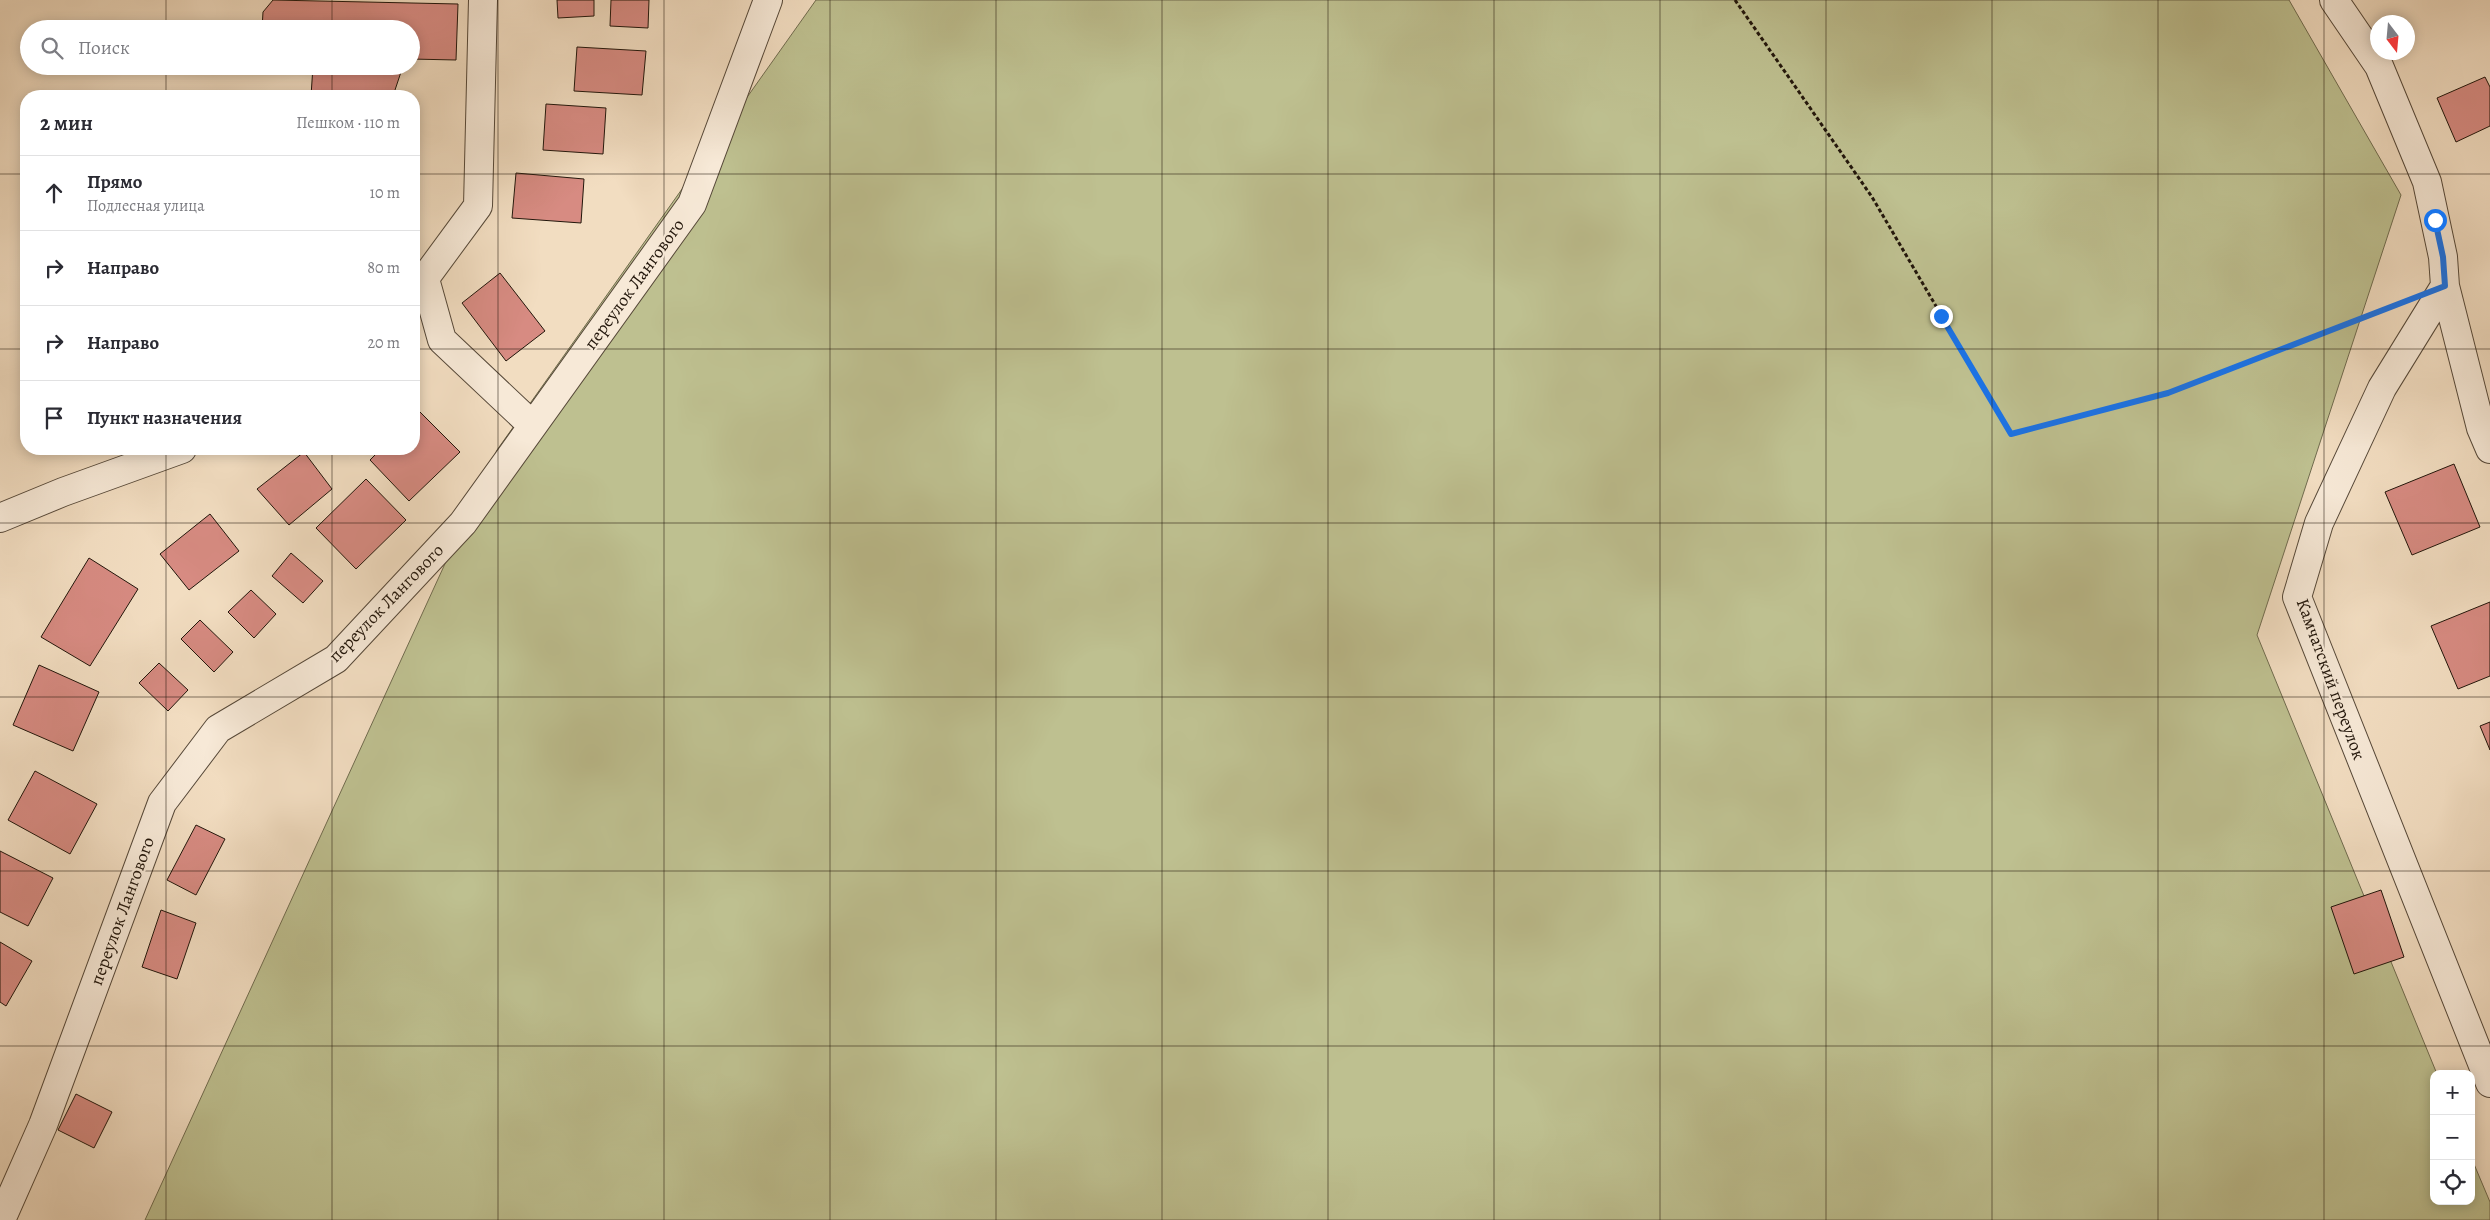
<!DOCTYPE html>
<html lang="ru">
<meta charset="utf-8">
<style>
:root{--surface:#fff;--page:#f2f2f3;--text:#2b2b33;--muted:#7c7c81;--line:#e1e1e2}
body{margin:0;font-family:Alegreya,serif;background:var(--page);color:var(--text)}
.controls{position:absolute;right:15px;bottom:15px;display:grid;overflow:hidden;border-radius:10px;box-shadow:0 2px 12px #0003}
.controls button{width:45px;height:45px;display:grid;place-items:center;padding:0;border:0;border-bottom:1px solid var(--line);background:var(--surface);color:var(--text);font:25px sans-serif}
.compass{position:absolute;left:2370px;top:15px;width:45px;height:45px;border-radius:50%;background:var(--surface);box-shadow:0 2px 12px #0003;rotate:164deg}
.stop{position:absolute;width:15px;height:15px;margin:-11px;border:4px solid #1a73e8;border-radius:50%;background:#fff}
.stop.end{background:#1a73e8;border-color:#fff;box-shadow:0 1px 5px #0008}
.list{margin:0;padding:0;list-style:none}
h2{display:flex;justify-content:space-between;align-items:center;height:65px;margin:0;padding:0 20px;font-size:21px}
h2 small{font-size:16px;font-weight:400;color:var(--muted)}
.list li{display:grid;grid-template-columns:32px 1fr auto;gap:15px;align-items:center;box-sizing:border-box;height:75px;padding:0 20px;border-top:1px solid var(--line)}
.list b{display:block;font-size:19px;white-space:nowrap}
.list p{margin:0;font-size:16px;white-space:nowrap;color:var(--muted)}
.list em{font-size:16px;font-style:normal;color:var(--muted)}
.icon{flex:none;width:28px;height:28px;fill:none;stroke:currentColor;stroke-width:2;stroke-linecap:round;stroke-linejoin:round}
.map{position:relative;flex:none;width:2490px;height:1220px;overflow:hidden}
.search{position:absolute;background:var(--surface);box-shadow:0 2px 12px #0003;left:20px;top:20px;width:400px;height:55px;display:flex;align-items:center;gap:12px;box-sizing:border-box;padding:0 18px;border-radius:28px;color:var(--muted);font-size:19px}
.panel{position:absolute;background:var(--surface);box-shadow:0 2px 12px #0003;left:20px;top:90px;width:400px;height:365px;border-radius:20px}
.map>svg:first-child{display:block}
.green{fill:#bec090;stroke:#706b4e}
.building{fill:#d78b82;stroke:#22160b}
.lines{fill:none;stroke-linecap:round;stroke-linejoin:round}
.minor-casing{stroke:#564838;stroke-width:30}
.path{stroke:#22160b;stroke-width:3;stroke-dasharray:4 2.5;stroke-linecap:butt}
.minor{stroke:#f7e9d7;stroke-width:28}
.route{stroke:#1a73e8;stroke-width:6}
.grid{fill:none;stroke:#22160b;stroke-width:1;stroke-opacity:0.55}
.labels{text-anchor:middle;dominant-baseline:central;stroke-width:4.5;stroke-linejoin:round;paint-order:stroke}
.street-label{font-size:18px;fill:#22160b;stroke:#f7e9d7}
</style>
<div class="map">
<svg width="2490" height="1220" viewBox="0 0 2490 1220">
<rect width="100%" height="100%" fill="#f2ddc1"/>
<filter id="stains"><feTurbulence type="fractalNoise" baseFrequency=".004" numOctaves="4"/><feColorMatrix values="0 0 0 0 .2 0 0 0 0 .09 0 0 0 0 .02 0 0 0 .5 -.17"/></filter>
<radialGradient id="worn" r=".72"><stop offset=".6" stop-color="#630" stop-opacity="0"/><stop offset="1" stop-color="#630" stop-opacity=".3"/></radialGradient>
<!-- green -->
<path class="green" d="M816,0H2289L2401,195L2257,635L2437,1074H2434V1201H2471V1157L2490,1202V1220H145L497,450Z"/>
<!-- building -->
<path class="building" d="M273,0L458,4L456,60L411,59V29H262L263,12Z
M557,0H594V16L558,18Z
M611,0H649L648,28L610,26Z
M577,47L646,51L642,95L574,91Z
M313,66H403L393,96H311Z
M2485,77L2490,87V126L2456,142L2437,98Z
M546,104L606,108L603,154L543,150Z
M516,173L584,179L581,223L512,218Z
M500,273L545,331L506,361L462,303Z
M420,412L460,452L409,501L370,460L381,449H414V418Z
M304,452L332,489L289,525L257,489Z
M2454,464L2480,527L2412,555L2385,492Z
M366,479L406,520L356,569L316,528Z
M210,514L239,551L189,590L160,554Z
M291,553L323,581L303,603L272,576Z
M89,558L138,589L90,666L41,637Z
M251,590L276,614L254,638L228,612Z
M2490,602V676L2458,689L2431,626Z
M200,620L233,652L214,672L181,639Z
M159,663L188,690L168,711L139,683Z
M39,665L99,692L73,751L13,725Z
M2490,722V750L2480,726Z
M35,771L97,804L70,854L8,820Z
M196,825L225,839L196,895L167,880Z
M0,851L53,878L28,926L0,912Z
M2381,890L2404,957L2354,974L2331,907Z
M161,910L196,923L177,979L142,967Z
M0,942L32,961L6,1006L0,1002Z
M76,1094L112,1112L94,1148L58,1130Z"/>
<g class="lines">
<!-- minor casing -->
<g class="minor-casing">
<path id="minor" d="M2334,0L2379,66L2427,182L2443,257L2445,286L2481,428L2490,449
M425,279L442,340L532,425
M2445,286L2382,388L2319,523L2297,597L2490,1083
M414,293L478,206L483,0
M0,518L63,492L182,449
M1,1220L43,1125L162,803L218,729L336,659L463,523L692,204L768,0"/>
</g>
<!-- path -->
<path class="path" d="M1735,0L1872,197L2011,434L2168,393L2392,307"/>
<!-- minor -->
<use href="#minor" class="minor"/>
</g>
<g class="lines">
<!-- route -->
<path class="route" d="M1941,316L2011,434L2168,393L2445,286L2443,257L2435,220"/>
</g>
<!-- grid -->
<path class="grid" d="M166,0V29M332,0V29M498,0V1220M664,0V1220M830,0V1220M996,0V1220M1162,0V1220M1328,0V1220M1494,0V1220M1660,0V1220M1826,0V1220M1992,0V1220M2158,0V1220M2324,0V1220M166,66V96M332,66V96M0,174H26M414,174H2490M0,349H26M414,349H2490M166,449V1220M332,449V1220M0,523H2490M0,697H2490M0,871H2490M0,1046H2490"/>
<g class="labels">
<!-- street labels -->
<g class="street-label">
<text transform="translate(634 284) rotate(-54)">переулок Лангового</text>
<text transform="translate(386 603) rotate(-46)">переулок Лангового</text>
<text transform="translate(2331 679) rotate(70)">Камчатский переулок</text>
<text transform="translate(122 911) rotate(-70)">переулок Лангового</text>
</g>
</g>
<rect width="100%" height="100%" filter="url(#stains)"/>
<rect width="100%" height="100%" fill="url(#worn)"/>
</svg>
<div class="controls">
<button>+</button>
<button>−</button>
<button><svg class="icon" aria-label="locate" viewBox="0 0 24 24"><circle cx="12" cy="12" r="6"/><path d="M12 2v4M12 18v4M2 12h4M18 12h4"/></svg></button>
</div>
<svg class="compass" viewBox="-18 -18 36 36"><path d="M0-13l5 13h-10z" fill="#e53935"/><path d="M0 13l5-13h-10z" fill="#7c7c81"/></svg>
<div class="stop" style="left:2435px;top:220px"></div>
<div class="stop end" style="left:1941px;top:316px"></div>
<div class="search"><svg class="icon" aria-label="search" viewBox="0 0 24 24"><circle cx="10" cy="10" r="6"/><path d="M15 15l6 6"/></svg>Поиск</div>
<section class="panel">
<h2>2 мин<small>Пешком · 110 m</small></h2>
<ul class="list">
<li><svg class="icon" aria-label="ahead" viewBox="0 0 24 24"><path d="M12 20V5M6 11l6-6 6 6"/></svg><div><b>Прямо</b><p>Подлесная улица</p></div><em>10 m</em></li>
<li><svg class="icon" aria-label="right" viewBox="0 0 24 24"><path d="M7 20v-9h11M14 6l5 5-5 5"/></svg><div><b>Направо</b></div><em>80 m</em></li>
<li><svg class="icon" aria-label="right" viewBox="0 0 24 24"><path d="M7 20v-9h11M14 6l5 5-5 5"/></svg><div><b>Направо</b></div><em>20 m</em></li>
<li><svg class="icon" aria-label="arrive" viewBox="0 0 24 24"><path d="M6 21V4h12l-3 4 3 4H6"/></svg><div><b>Пункт назначения</b></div></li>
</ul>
</section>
</div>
